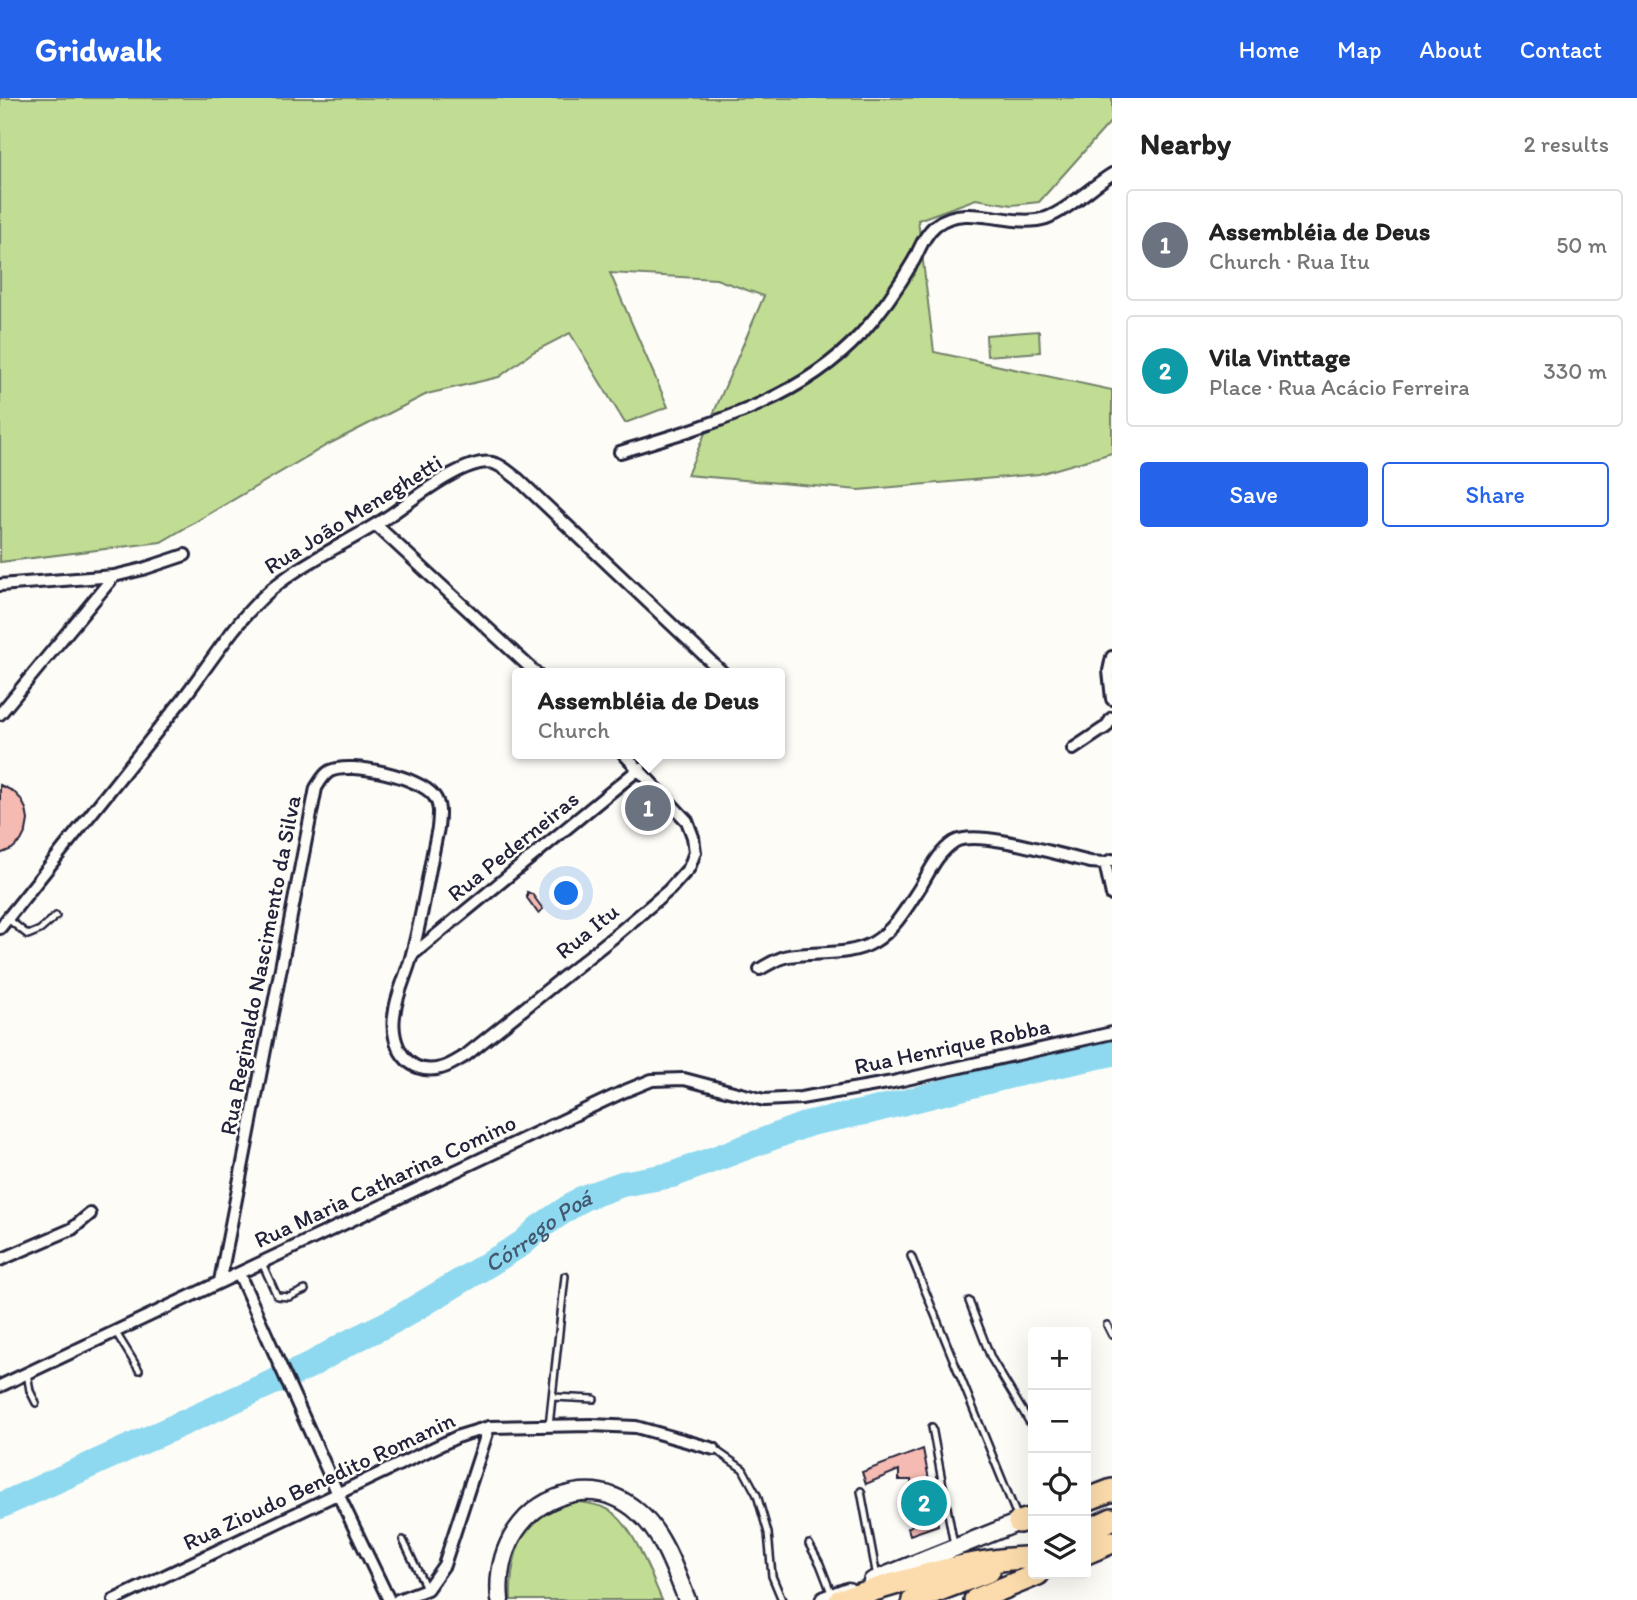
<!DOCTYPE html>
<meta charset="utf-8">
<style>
:root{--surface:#fff;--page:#f6f6f6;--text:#222;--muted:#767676;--line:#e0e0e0;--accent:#2563eb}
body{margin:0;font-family:Itim,sans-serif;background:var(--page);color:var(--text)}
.controls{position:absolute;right:21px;bottom:21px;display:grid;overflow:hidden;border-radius:7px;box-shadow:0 7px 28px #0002}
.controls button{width:63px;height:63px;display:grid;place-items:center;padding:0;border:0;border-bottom:2px solid var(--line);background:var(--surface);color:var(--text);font:35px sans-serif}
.you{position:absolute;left:567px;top:796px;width:24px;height:24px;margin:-18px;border:5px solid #fff;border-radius:50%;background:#1a73e8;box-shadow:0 0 0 10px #1a73e833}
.badge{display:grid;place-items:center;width:46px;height:46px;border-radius:50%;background:var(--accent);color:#fff;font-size:23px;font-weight:700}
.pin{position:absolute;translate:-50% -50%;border:4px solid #fff;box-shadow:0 2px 7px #0006}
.popup{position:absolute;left:512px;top:570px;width:273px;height:91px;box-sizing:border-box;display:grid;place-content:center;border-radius:7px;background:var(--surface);filter:drop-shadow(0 2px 5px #0005);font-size:23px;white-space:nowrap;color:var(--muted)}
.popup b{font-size:26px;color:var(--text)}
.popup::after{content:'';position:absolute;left:50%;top:100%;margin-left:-14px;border:14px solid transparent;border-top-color:var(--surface)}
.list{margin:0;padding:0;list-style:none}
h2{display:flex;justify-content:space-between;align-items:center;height:91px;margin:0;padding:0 28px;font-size:30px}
h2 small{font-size:23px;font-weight:400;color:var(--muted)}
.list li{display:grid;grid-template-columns:46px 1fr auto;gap:21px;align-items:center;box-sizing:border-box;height:112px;margin:0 14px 14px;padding:0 14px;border:2px solid var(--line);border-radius:7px}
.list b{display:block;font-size:26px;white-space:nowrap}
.list p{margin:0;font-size:23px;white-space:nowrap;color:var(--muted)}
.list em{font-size:23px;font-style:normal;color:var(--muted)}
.actions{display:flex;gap:14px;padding:21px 28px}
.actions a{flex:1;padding:16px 0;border:2px solid var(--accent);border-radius:7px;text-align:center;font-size:24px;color:var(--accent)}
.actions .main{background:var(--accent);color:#fff}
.icon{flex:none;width:38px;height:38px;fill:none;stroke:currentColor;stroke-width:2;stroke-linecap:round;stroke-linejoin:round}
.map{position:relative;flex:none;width:1112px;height:1502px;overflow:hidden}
header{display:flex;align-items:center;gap:42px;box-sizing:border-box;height:98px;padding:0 35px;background:var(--accent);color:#fff}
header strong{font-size:33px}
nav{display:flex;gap:38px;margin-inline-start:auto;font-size:24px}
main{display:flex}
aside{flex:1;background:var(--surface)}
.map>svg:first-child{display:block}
.green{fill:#c1dd94;stroke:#728068;stroke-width:2}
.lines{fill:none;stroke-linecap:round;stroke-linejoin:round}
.river{stroke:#8ed9ef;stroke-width:26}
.building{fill:#f5bab2;stroke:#22223b;stroke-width:2}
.lane-casing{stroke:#22223b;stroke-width:10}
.street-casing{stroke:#22223b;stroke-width:16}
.secondary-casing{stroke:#22223b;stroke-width:21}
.highway-casing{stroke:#22223b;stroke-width:26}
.lane{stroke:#fdfcf7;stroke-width:5}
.street{stroke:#fdfcf7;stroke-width:10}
.secondary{stroke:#fdfcf7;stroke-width:16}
.highway{stroke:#fcdcac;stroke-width:21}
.labels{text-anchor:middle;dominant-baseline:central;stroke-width:5;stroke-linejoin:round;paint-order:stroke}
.street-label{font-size:23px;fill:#22223b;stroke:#fdfcf7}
.water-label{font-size:24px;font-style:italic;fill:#425971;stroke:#fdfcf7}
</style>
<header>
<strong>Gridwalk</strong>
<nav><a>Home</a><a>Map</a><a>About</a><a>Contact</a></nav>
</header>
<main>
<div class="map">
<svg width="1112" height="1502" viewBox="0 0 1112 1502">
<rect width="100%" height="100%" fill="#fdfcf7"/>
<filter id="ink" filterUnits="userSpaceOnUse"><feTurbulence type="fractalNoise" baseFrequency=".0143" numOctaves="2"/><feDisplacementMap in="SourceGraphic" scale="14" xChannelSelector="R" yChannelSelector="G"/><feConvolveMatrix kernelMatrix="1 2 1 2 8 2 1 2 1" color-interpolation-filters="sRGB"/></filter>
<g filter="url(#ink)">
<!-- green -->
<path class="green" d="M0,0H1112V22L1039,104L1012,107L976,101L918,122L934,254L1112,292V355L1039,376L859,392L687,377L764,198L716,181L610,175L668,309L625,325L570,235L533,254L499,279L427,296L327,347L161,444L0,464Z
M1039,233L1040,254L987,258L986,237Z
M565,1403C579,1404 596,1405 609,1412C634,1427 650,1476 662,1502H511C510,1473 516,1435 540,1415C546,1409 558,1406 565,1403Z"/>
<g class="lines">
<!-- river -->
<path class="river" id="s1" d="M0,1408L309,1268L346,1246L399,1220L479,1172L523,1145L540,1129L583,1100L622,1086L672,1077L810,1025L870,1013L1016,976L1112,955"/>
</g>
<!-- building -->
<path class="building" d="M0,687L13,693L21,701L26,711L28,722L26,733L21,743L12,751L0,756Z
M643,693L666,718L653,727L630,703Z
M527,794L532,796L543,811L538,815L527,800Z
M923,1351L938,1427L910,1437L908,1430L917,1424L911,1382H899V1372L866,1386L862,1374Z"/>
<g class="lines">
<!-- lane casing -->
<g class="lane-casing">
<path id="lane" d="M8,821L28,837L40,832L56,818
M911,1158L1017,1418
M262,1165L277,1198L289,1199L305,1192
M969,1203L991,1260L1033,1330
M1107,1227L1112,1237
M115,1233L139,1272
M27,1275L30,1293L36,1305
M553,1299L594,1301
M549,1328L565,1178
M932,1329L954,1447
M714,1351L743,1371L757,1397L768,1435L772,1478L782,1502
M861,1393L877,1479
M403,1442L426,1490
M809,1446L820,1466L832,1497"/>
</g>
<!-- street casing -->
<g class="street-casing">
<path id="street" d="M620,354C704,328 799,304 861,236C881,214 899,188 914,162C920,150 925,136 936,127C967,103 1011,131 1046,120C1067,113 1092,88 1112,76
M376,427L536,575
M0,487L114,478L143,471L185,457
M1112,559L1109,573L1112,601
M0,616L114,478
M1073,651L1106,629L1112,620
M1105,765L1112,797
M0,830C61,754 121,678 182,602C209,567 232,528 264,498C300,464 349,445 389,418C411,403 470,355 496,366C504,369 511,376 518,381L723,575
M412,857L640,670
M760,871C769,866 780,859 789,858C817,853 849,859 874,844C894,832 906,811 919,791C929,775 937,755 954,744C977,730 1062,758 1090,764L1105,765L1112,762
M0,1162L72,1131L90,1116
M239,1176L338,1396L389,1502
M220,1183L316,690C320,684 323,677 330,673C351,663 420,679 434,698C441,707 439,719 438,730C429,772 423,815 412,856C407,877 396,896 394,918C390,947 408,979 441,970C450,968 458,962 465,958L616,837L669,792L689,770L695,754L693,739L687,723L624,656
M0,1288L625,993L652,982L684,981L764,1002L801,1000L893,984L1112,935
M114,1502L459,1338L489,1329L591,1327L636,1329L714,1351
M398,1502L427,1491L444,1467L489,1329"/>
</g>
<!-- secondary casing -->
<g class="secondary-casing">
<path id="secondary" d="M872,1483L1019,1424
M500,1502C495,1451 522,1405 574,1395C598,1391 620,1398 638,1414C663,1435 675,1472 687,1502
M824,1502L848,1493"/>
</g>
<!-- highway casing -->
<g class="highway-casing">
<path id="highway" d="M1086,1402L1112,1392
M1019,1424L1033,1420
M1086,1433L1112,1421
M1086,1455L1112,1444
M840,1502C900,1485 961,1463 1024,1460
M913,1502L989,1473
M975,1502L1038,1476"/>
</g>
<!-- lane -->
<use href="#lane" class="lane"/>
<!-- street -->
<use href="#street" class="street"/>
<!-- secondary -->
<use href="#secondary" class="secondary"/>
<!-- highway -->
<use href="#highway" class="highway"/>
</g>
</g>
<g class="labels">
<!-- street labels -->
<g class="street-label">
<text transform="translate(353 416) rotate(-32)">Rua João Meneghetti</text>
<text transform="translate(513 748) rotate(-39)">Rua Pederneiras</text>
<text transform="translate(587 833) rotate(-39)">Rua Itu</text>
<text transform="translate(260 867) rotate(-79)">Rua Reginaldo Nascimento da Silva</text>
<text transform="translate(952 948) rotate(-12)">Rua Henrique Robba</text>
<text transform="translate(385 1083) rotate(-25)">Rua Maria Catharina Comino</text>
<text transform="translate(319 1383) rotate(-25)">Rua Zioudo Benedito Romanin</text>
</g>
<!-- water labels -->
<g class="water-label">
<text stroke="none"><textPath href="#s1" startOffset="606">Córrego Poá</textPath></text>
</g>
</g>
</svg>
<div class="controls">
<button>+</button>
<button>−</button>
<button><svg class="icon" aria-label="locate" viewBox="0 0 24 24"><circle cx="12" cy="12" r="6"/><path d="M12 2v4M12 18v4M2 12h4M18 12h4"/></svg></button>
<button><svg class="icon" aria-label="layers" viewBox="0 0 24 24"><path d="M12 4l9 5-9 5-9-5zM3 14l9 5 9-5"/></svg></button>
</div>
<div class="you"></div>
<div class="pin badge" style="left:648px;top:710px;background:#6b7280">1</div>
<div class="popup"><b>Assembléia de Deus</b>Church</div>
<div class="pin badge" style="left:924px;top:1405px;background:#0f9aa8">2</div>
</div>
<aside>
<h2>Nearby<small>2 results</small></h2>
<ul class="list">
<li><span class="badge" style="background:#6b7280">1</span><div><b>Assembléia de Deus</b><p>Church · Rua Itu</p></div><em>50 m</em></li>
<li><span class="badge" style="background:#0f9aa8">2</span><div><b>Vila Vinttage</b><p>Place · Rua Acácio Ferreira</p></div><em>330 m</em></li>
</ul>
<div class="actions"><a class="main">Save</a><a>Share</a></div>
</aside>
</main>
